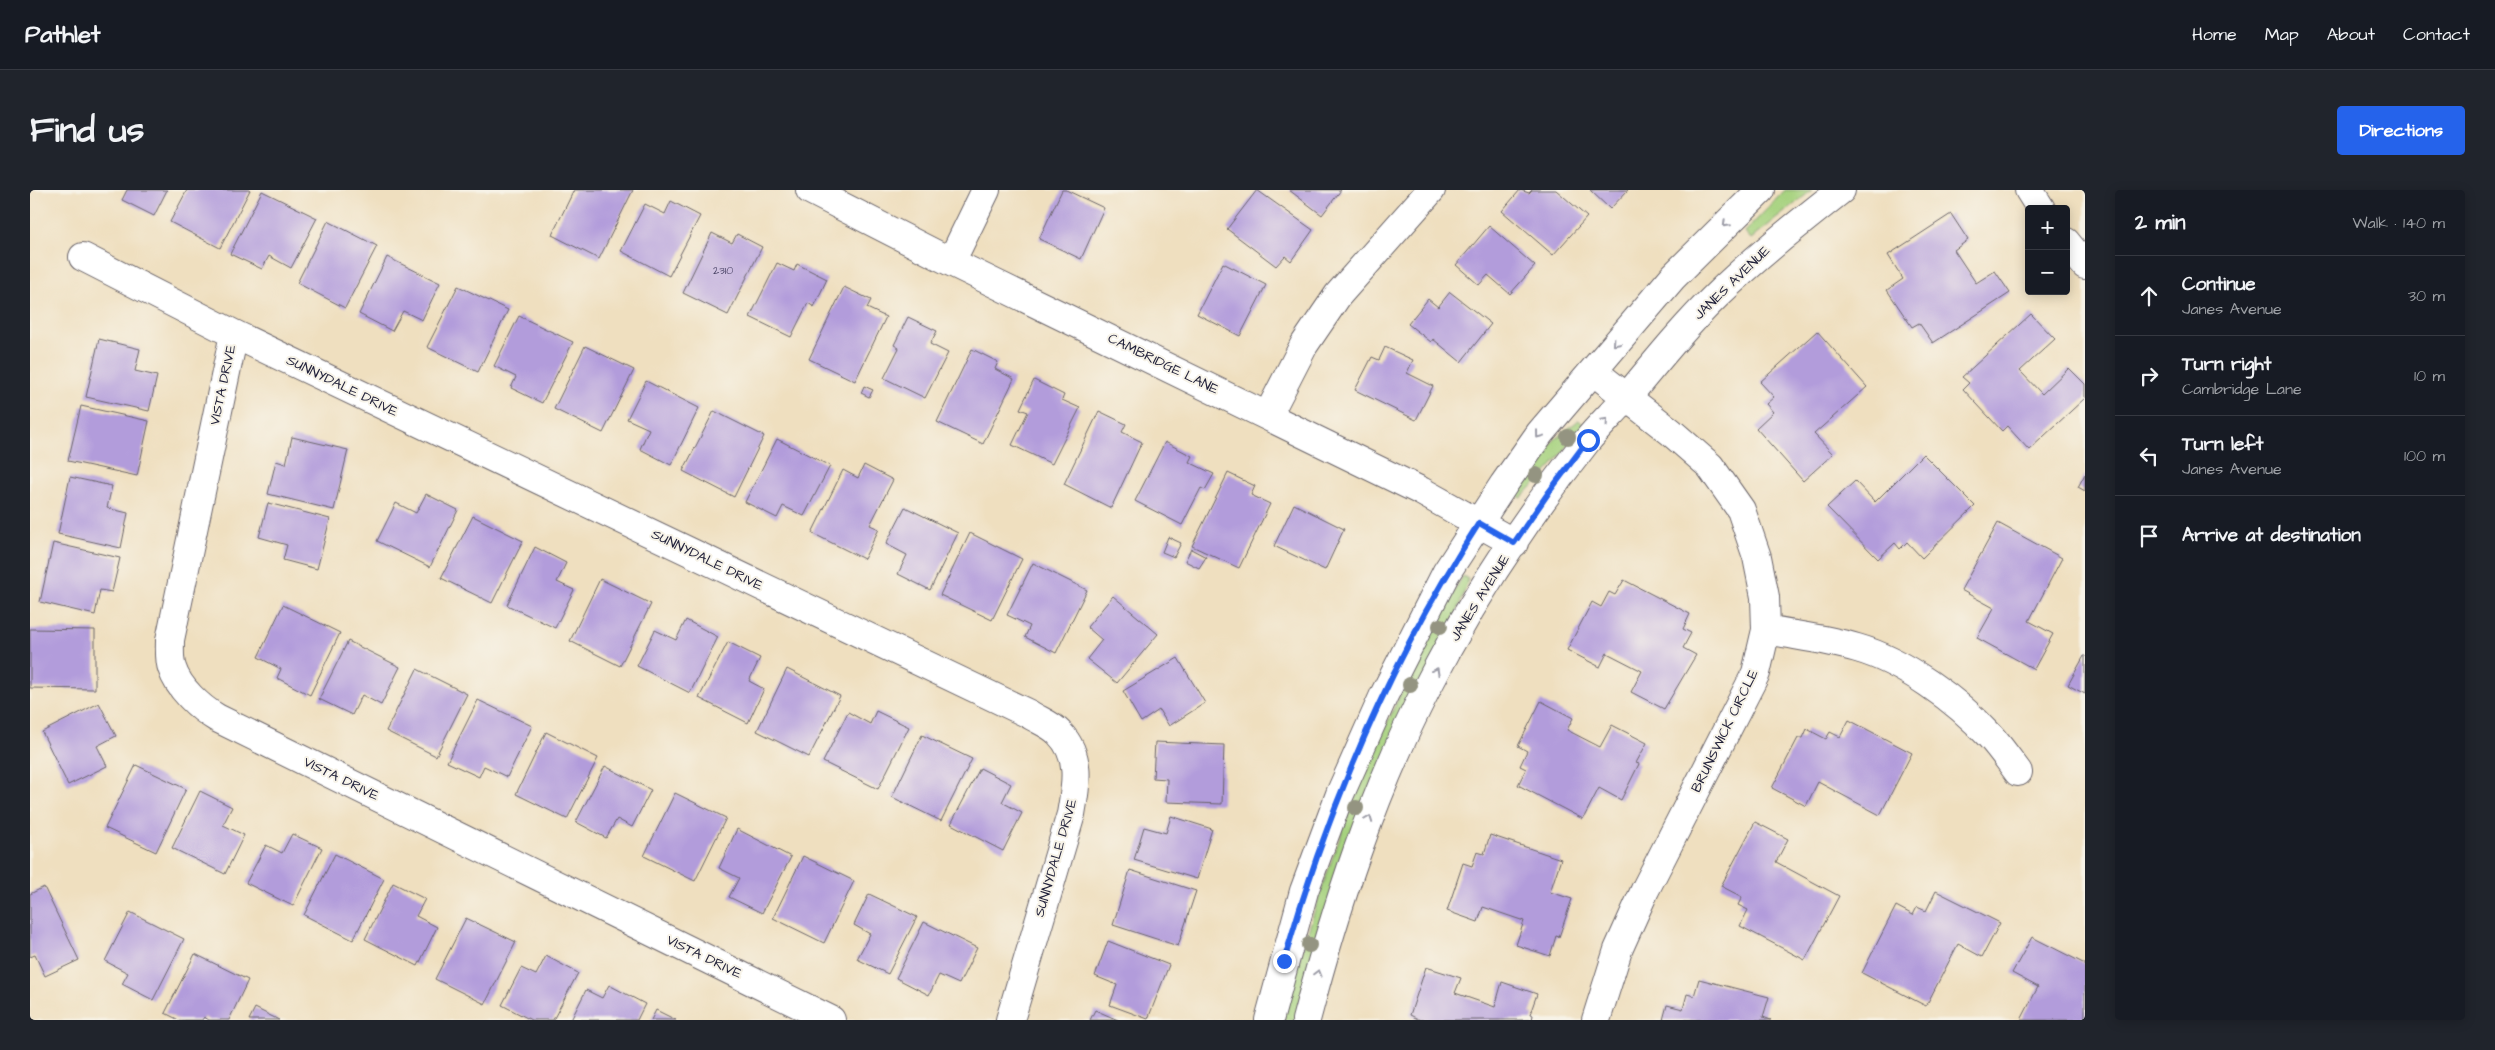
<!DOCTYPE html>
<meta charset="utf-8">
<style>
:root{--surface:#171b24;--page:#20242c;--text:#f1f3f6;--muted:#9ea1a6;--line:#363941;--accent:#2563eb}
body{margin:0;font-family:"Architects Daughter",sans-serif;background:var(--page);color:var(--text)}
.controls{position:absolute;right:15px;top:15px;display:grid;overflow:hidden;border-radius:5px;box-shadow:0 2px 12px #0003}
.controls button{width:45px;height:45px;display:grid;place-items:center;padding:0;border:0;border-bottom:1px solid var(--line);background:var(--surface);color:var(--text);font:25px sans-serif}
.stop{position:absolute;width:15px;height:15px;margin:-11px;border:4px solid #2563eb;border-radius:50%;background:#fff}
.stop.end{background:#2563eb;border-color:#fff;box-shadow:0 1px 5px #0008}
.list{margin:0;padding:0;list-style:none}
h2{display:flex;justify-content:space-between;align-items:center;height:65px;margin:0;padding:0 20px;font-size:21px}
h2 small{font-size:16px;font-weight:400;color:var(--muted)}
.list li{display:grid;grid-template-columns:32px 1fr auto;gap:15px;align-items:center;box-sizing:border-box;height:80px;padding:0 20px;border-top:1px solid var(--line)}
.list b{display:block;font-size:19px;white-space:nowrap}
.list p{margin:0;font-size:16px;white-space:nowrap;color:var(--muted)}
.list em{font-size:16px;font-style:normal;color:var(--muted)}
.icon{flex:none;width:28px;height:28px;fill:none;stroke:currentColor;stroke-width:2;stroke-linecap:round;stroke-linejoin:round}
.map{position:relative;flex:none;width:2055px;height:830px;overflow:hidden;border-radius:5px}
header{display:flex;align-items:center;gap:30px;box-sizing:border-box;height:70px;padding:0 25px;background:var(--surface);border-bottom:1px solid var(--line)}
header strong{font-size:24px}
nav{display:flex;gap:28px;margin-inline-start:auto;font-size:18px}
.intro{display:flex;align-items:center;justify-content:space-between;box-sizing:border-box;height:120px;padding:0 30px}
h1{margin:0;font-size:35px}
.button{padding:12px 22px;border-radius:5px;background:var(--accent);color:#fff;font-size:18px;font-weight:700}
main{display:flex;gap:30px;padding:0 30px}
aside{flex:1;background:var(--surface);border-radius:5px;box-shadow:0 2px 12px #0003}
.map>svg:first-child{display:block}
.green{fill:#a6d27e;stroke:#647a5c}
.building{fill:#b29cdb}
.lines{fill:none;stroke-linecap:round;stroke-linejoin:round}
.minor-casing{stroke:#6a6469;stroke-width:30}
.minor{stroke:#fff;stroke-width:28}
.tree{fill:#949481}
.oneway{stroke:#9c9ca7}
.route{stroke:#2563eb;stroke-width:6}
.labels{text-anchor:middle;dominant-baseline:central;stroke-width:4;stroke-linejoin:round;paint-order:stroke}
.number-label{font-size:11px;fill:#464063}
.street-label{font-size:14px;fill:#22223b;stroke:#f7f3e8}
</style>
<header>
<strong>Pathlet</strong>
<nav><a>Home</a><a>Map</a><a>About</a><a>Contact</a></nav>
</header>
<div class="intro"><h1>Find us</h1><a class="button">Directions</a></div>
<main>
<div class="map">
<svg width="2055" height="830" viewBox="0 0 2055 830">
<rect width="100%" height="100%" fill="#f7f3e8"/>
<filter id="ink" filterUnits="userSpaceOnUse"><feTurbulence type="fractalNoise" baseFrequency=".02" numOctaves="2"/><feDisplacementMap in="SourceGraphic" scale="10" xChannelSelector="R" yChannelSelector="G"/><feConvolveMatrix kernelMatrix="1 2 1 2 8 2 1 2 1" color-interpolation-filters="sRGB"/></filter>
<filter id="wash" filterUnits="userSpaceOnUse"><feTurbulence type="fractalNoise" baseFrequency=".0096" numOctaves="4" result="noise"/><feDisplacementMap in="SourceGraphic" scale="20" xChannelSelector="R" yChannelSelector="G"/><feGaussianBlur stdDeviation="1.12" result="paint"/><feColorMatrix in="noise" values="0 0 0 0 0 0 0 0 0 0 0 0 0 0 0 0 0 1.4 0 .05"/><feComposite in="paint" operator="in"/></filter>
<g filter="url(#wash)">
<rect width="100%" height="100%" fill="#efdfbf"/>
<!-- green -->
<path class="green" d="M1755,0H1782L1721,49L1715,42Z
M1549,230L1554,235L1522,276L1491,308L1485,304L1525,249Z
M1433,386L1438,389L1432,409L1266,830H1253C1293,674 1352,525 1433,386Z"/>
<g id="blocks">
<!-- building -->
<path class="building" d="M97,0H137L124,26L92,10Z
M157,0H220L190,58L140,32Z
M544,0H603L569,69L522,45Z
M1032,0H1036L1074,18L1051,69L1009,49Z
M1227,0L1283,40L1261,71L1255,66L1246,76L1197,39Z
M1259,0H1311L1292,25Z
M1490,0L1499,3L1502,0H1526L1557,27L1523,65L1472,21Z
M1560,0H1598L1580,19Z
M232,1L287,28L261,78L239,66L232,79L200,64Z
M641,11L670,26L639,86L591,61L615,14L635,24Z
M1921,24L1938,50L1924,60L1946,93L1965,81L1980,103L1903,153L1889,133L1882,137L1857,100L1873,89L1858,65Z
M298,31L347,56L315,118L267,93Z
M1459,36L1505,76L1480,104L1458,85L1449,95L1426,75Z
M682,43L702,53L707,44L732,57L698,125L653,103Z
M357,67L410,93L392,130L373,121L362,141L329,124Z
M747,73L764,81L767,74L797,89L784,117L778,113L761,147L720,127Z
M1193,73L1236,95L1210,146L1167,124Z
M428,96L478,120L448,182L397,157Z
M814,97L841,110L837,118L856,127L825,191L779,169Z
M1420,102L1461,134L1431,172L1403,149L1401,152L1378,134L1398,109L1408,117Z
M2001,124L2025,149L1990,181L2012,204L2039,178L2055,194V208L1999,260L1977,236L1972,241L1933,199L1939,193L1932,187Z
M489,126L543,152L512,213L481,198L486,187L464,176Z
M878,127L907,141L900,154L918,163L895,208L854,188L869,158L864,155Z
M1787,141L1837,197L1784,244L1803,264L1773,291L1726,238L1743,222L1736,214L1744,207L1730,192Z
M69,149L110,159L105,181L127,186L119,221L56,207Z
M555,156L604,180L573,243L524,219Z
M1355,157L1383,170L1377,183L1403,196L1386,230L1325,200L1342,167L1349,170Z
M942,159L968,172L965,179L984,189L953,254L907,232Z
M1004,190L1034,205L1032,210L1050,218L1022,274L982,255L998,222L990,219Z
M616,191L669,218L641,275L610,259L619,239L597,229Z
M834,196L843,200L839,207L831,203Z
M51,216L119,231L107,286L38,271Z
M684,221L734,246L704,307L653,281Z
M1069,221L1096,234L1092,242L1112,252L1081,318L1034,294Z
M262,247L318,260L304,320L238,304L246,271L256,274Z
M747,249L800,276L774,326L753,316L747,328L715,312Z
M1135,252L1162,266L1159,272L1184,284L1175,300L1171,298L1152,335L1105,311Z
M1893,264L1945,316L1892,368L1877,352L1870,359L1865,353L1848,369L1797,317L1825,291L1845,312Z
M834,275L863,290L840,335L849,339L834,369L782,343L813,280L828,288Z
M1198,283L1225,296L1221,305L1240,314L1209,378L1162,356Z
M2055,284V301L2048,297Z
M40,287L82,296L77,318L98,323L91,358L28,344Z
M396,304L428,320L400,377L347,351L366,313L386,323Z
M238,313L300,329L287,379L253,370L257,355L229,347Z
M1264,314L1314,339L1295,380L1244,356Z
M875,317L928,343L900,400L868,384L877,365L856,354Z
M443,326L493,351L462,413L411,388Z
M1968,333L2032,368L1999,431L2023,444L2004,479L1947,448L1964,418L1931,400Z
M940,343L992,369L962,430L910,405Z
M1138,347L1151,353L1144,367L1132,362Z
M23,353L90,368L82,402L70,400L65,425L10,412Z
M505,357L536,373L527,392L544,400L525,438L477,415Z
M1161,359L1176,367L1169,378L1155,371Z
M1003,373L1057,400L1026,463L995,447L1000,436L977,425Z
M570,389L621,414L590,476L540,451Z
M1594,390L1660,424L1653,439L1661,443L1653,458L1666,465L1634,519L1601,502L1612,481L1577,463L1570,477L1537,460L1562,412L1571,417L1579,402L1585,405Z
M1083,406L1128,444L1087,493L1057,469L1072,450L1057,437Z
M253,415L310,443L280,505L247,488L251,479L228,467Z
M656,430L688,447L660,503L607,476L625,440L646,450Z
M0,439L65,440V499L0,498Z
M318,451L370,477L351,515L332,505L322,525L289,509Z
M698,452L730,468L719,491L734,499L718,533L669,508Z
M2054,466H2055V504L2038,495Z
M1148,468L1175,513L1139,536L1129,520L1111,532L1093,501Z
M387,479L437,504L406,566L356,541Z
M757,479L810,506L779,567L727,541Z
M448,510L502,536L477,587L454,576L449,587L417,572Z
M1511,511L1543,528L1537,540L1570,557L1582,535L1617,553L1606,573L1609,574L1591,610L1569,598L1553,629L1488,595L1496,579L1490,576L1497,561L1488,556Z
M69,513L86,546L67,556L77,576L38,595L12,542Z
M846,521L879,537L848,599L793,572L818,522L840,534Z
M1819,530L1882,563L1850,625L1788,592L1776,616L1742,598L1768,548H1773L1777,539L1796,549L1800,542L1810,547Z
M516,542L568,568L537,629L486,604Z
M892,545L942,569L911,631L862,607Z
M1125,552L1194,555L1192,614L1136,612L1137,589L1123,588Z
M106,575L156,599L126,662L75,638Z
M575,576L621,600L602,637L587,629L576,648L546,632Z
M950,578L981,594L972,612L992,623L973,661L921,634Z
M170,601L202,617L193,635L214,645L195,684L142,658Z
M645,603L696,628L665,691L614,666Z
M1141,626L1182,639L1167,689L1104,670L1114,637L1136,643Z
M1725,632L1758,649L1746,672L1809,706L1775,770L1710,736L1718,720L1708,715L1712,707L1691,696Z
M707,639L761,667L732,723L699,707L709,688L689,678Z
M262,644L292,658L263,716L216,693L236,655L252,663Z
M1460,645L1531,669L1520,702L1542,709L1529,747L1526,746L1520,766L1486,755L1494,731L1453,717L1448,732L1417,721L1433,673L1442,676L1447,662L1454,664Z
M305,664L354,689L323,750L274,725Z
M773,666L824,691L794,753L743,728Z
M1100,680L1166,701L1148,756L1083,735Z
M363,693L395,709L386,726L407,737L388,776L335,749Z
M14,697L49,770L15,786L5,765L0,767V704Z
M1906,701L1970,733L1952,767L1928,754L1896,816L1832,783L1866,716L1883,725L1887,717L1896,721Z
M839,704L887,727L858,784L827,769L840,744L824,735Z
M100,722L154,749L123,810L92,794L98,783L75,771Z
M436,728L486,752L455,814L405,789Z
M894,732L947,758L929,794L909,785L899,805L866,788Z
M2002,747L2055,774V830H1991L2008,797L1982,783Z
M1078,751L1139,775L1118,829L1080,815L1087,795L1065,786Z
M165,764L218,790L199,830H179L174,827L172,830H149L135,823Z
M516,766L548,783L523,830H501L472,815L491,778L506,785Z
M1396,777L1431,788L1425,803L1465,817L1472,792L1507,804L1500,824L1503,825L1502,830H1390L1380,825Z
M1669,789L1739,807L1733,827L1741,830H1633L1637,815L1653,819L1657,804L1664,806Z
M579,795L615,814L607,830H541L556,800L572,808Z
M225,818L249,830H219Z
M626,820L646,830H621Z
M1065,820L1088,830H1060Z"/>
</g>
</g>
<g filter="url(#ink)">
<use href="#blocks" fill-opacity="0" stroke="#6a6469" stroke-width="1"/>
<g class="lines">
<!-- minor casing -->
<g class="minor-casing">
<path id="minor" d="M780,0L921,72L1391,301L1484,353
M1999,0L2011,19
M2036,52L2055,75
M53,67L204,144L999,524C1008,530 1022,535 1029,543C1052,566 1046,596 1041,624L980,830
M921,72L956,0
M204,144L140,450C140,458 139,470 142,478C148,498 170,518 187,528L801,830
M1563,181L1641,242L1680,276L1711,320L1727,367L1735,407L1736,440L1726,483L1615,700L1588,760L1566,830
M1238,225L1274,155L1308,105L1401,0
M1736,440C1767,446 1797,449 1827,458C1873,471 1927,510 1960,546C1970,557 1979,570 1988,582
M1239,830L1274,701L1310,604L1354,505L1416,383L1474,294L1510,243L1643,87L1731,0
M1276,830C1306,716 1343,603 1397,498C1441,411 1496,328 1556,252C1569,236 1584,222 1597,207C1626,172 1655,136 1687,105C1726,67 1768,34 1811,0"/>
</g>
<!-- minor -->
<use href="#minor" class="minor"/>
</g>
<!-- trees -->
<g class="tree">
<circle cx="1538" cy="247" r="8"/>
<circle cx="1506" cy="285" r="8"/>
<circle cx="1410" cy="436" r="8"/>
<circle cx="1380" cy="495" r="8"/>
<circle cx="1326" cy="618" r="8"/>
<circle cx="1279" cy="755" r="8"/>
</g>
<!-- one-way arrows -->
<defs><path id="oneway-chevron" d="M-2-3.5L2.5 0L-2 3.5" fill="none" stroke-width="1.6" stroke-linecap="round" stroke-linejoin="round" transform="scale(1.25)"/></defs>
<g class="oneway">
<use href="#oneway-chevron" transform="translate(1696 34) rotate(135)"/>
<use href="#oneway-chevron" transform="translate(1586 153) rotate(131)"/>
<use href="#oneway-chevron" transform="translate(1575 231) rotate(-48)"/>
<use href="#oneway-chevron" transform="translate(1509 245) rotate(127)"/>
<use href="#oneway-chevron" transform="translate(1406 481) rotate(-61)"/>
<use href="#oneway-chevron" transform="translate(1339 629) rotate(-69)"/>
<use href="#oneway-chevron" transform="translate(1288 783) rotate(-75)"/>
</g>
</g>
<g class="lines" filter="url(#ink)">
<!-- route -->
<path class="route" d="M1254,771C1298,617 1362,467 1449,333L1484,353L1519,302L1558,250"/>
</g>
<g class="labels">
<!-- number labels -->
<g class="number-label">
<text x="693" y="80">2310</text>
</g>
<!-- street labels -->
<g class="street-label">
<text transform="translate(1702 93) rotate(-44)">JANES AVENUE</text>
<text transform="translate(1133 174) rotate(26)">CAMBRIDGE LANE</text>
<text transform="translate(193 195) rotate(-78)">VISTA DRIVE</text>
<text transform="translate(312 196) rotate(26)">SUNNYDALE DRIVE</text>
<text transform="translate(677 370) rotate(26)">SUNNYDALE DRIVE</text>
<text transform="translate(1450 408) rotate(-58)">JANES AVENUE</text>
<text transform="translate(1695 541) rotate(-64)">BRUNSWICK CIRCLE</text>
<text transform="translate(311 589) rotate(26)">VISTA DRIVE</text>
<text transform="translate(1026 668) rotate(-74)">SUNNYDALE DRIVE</text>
<text transform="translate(674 767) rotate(26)">VISTA DRIVE</text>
</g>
</g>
</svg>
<div class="controls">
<button>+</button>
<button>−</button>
</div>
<div class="stop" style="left:1558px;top:250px"></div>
<div class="stop end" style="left:1254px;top:771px"></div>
</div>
<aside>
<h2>2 min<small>Walk · 140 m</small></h2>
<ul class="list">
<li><svg class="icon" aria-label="ahead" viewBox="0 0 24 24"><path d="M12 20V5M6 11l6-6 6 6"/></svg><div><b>Continue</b><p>Janes Avenue</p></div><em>30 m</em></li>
<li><svg class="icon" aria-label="right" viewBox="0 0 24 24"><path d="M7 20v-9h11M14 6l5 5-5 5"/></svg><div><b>Turn right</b><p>Cambridge Lane</p></div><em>10 m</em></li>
<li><svg class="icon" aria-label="left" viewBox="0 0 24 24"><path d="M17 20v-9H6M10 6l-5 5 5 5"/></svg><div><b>Turn left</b><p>Janes Avenue</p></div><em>100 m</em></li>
<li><svg class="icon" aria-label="arrive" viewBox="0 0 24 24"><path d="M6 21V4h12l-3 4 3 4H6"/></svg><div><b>Arrive at destination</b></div></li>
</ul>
</aside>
</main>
